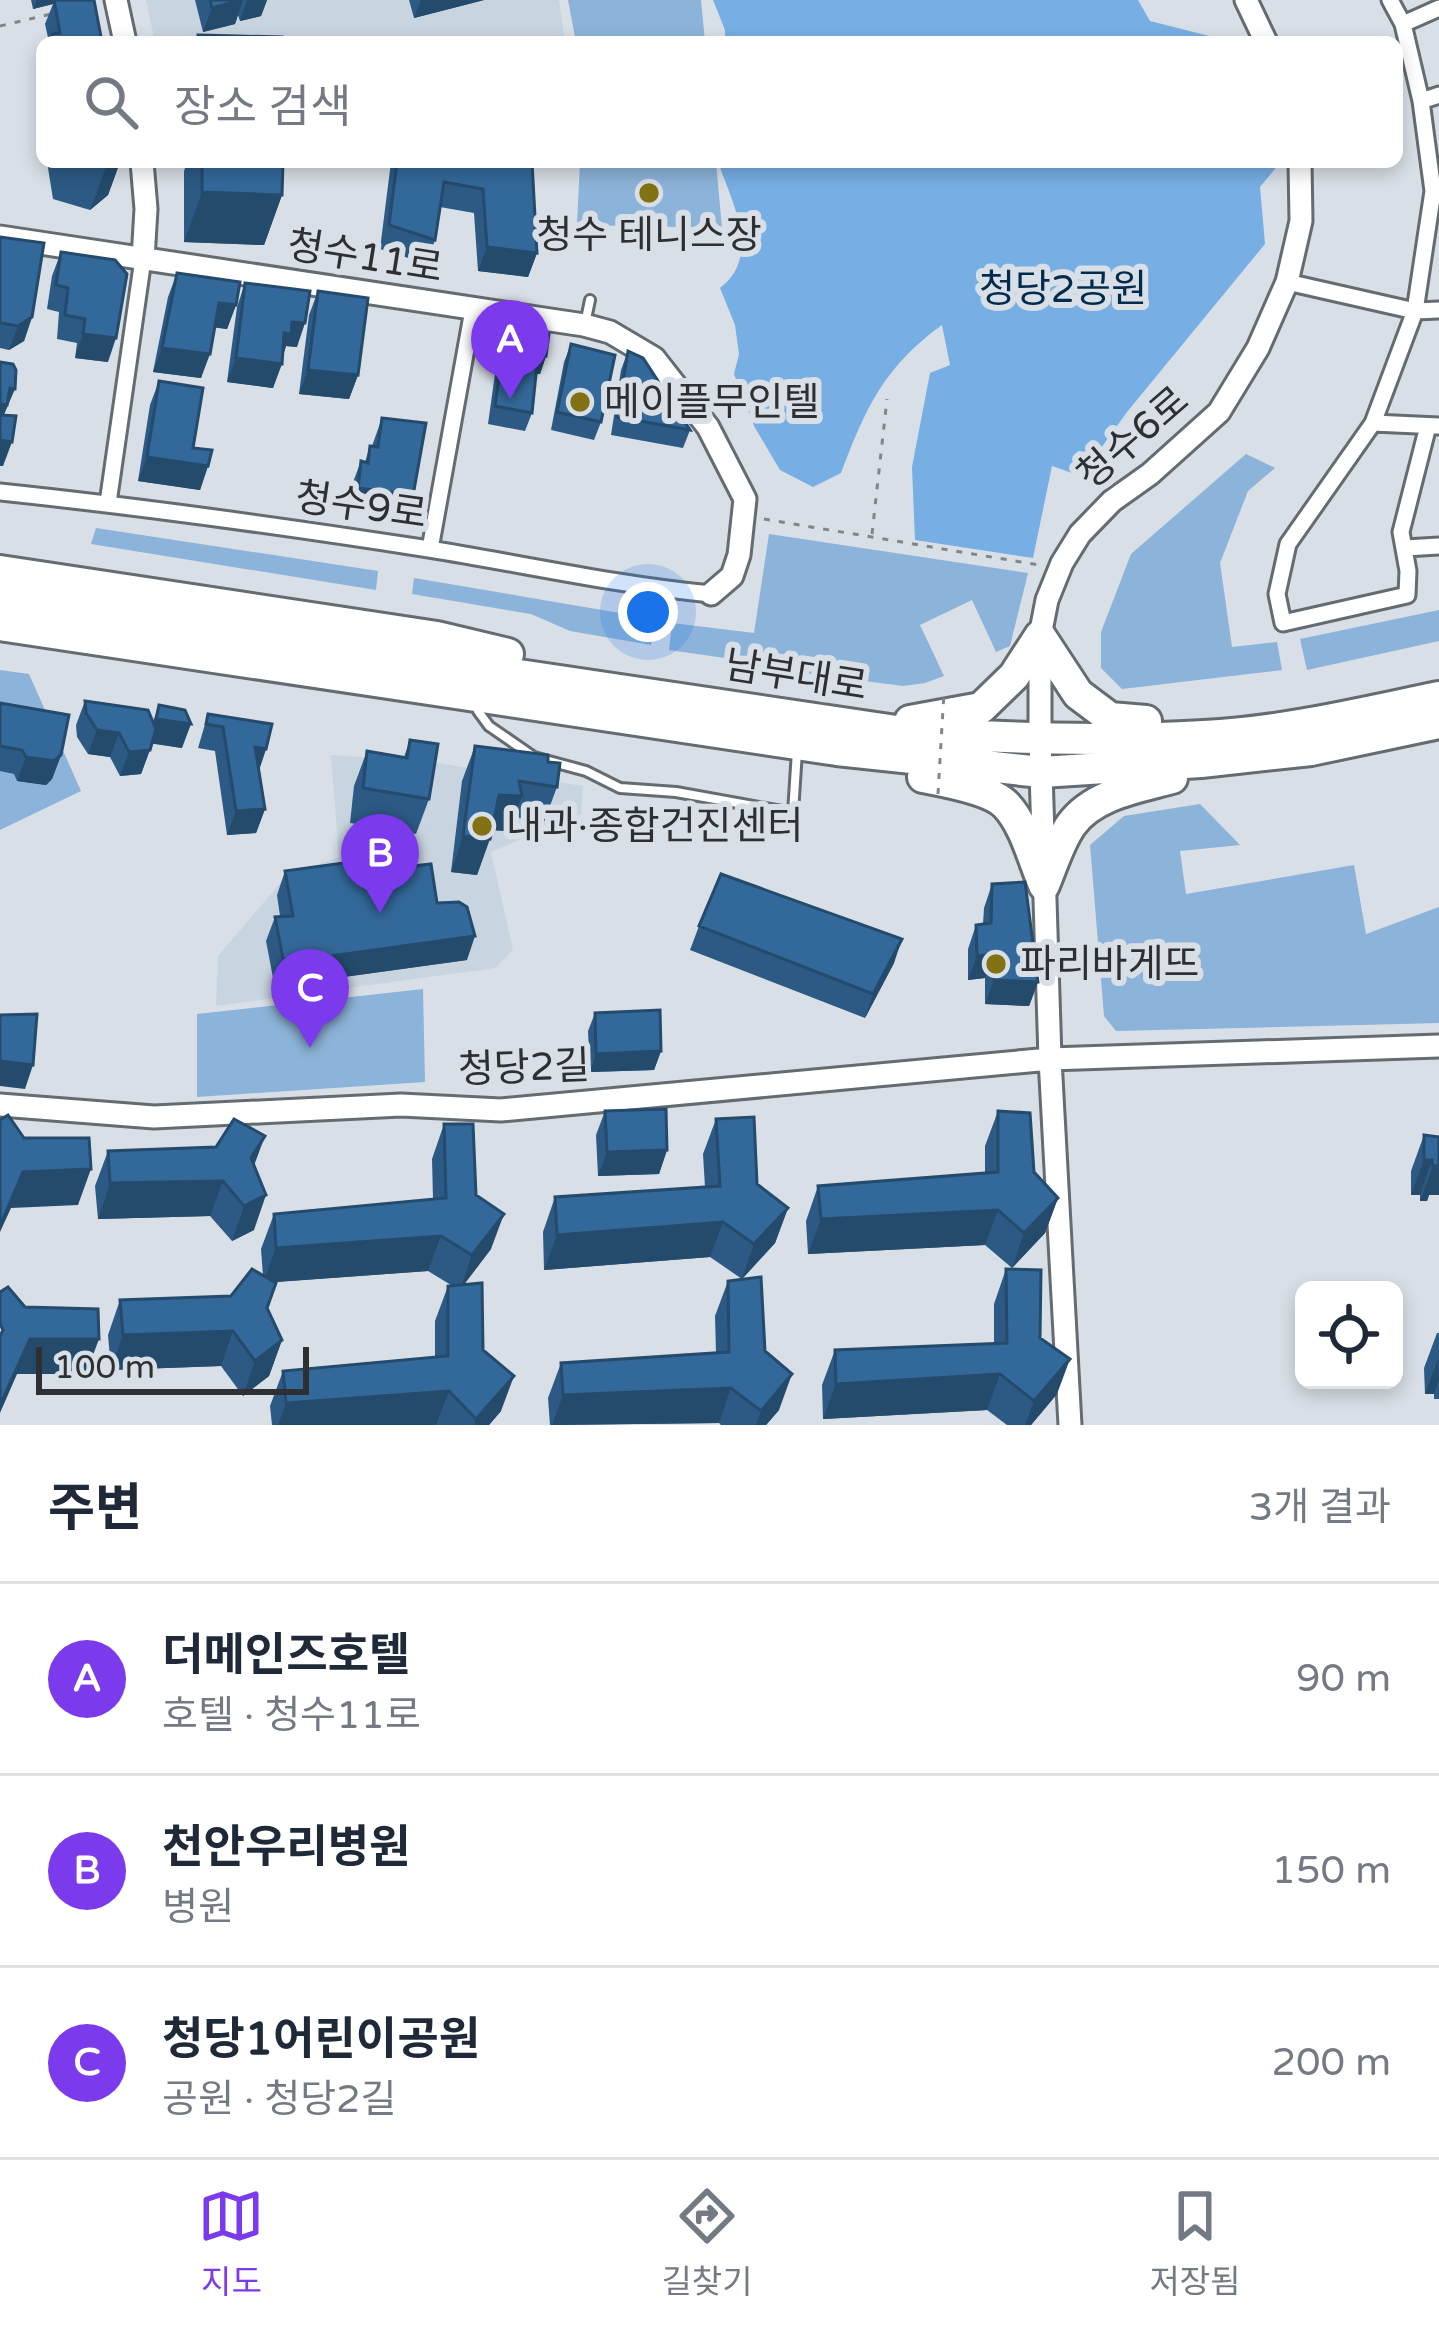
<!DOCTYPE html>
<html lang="ko">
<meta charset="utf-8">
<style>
:root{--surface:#fff;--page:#f2f2f3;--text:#1f2937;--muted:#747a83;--line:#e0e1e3;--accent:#7c3aed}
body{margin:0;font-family:"Varela Round","Noto Sans KR",sans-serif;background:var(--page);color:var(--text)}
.controls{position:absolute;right:36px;bottom:36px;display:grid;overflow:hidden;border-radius:18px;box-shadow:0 6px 18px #0003}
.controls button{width:108px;height:108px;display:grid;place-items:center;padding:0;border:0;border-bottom:3px solid var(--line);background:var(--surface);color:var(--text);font:60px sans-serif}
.scale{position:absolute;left:36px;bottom:30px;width:273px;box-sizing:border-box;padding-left:12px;border:6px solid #2d2f32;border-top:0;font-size:33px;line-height:42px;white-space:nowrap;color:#2d2f32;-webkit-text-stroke:9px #d8dfe6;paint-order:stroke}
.you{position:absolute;left:648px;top:612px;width:42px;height:42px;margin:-30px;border:9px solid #fff;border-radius:50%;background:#1a73e8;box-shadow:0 0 0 18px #1a73e833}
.badge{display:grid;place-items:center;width:78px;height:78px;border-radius:50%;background:var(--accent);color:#fff;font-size:39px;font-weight:700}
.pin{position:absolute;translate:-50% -99px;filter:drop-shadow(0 3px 6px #0008)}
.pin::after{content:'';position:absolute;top:63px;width:42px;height:36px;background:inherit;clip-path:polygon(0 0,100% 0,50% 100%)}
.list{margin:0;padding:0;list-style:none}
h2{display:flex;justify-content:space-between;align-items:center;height:156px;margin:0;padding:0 48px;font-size:51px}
h2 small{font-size:39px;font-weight:400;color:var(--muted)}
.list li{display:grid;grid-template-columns:78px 1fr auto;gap:36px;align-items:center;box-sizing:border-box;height:192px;padding:0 48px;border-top:3px solid var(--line)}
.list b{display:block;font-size:45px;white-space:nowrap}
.list p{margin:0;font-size:39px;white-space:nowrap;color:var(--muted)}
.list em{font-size:39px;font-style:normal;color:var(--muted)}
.icon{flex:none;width:66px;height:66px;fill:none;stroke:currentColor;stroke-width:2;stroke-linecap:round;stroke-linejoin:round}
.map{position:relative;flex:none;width:1439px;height:1425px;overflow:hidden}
.search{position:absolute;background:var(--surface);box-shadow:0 6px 18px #0003;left:36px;right:36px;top:36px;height:132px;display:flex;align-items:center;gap:30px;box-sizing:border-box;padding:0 42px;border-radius:18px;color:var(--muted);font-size:45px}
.sheet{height:732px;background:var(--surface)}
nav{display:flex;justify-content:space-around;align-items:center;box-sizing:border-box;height:168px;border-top:3px solid var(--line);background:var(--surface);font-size:33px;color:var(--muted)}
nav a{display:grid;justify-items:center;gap:6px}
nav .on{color:var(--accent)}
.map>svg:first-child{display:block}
.built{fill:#c8d4e0}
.green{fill:#8cb3d9}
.forest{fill:#77afe4}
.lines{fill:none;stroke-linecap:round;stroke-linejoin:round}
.lane-casing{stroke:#646b71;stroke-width:14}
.street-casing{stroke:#646b71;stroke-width:21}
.secondary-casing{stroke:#646b71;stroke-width:27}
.highway-casing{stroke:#646b71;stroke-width:36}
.path{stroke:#81868b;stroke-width:3;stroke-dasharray:6 9;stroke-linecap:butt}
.lane{stroke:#fff;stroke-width:8}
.street{stroke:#fff;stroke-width:15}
.secondary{stroke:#fff;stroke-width:21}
.highway{stroke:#fff;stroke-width:30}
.path-bridge{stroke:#81868b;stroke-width:3;stroke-dasharray:6 9;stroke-linecap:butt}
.wall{fill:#2c5a84}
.shaded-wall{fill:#244a6c}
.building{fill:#33699a;stroke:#244a6c;stroke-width:3}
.poi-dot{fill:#837213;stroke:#d8dfe6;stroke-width:4.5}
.labels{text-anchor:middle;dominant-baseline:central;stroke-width:12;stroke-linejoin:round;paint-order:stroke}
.poi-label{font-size:39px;fill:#2d2f32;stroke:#d8dfe6;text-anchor:start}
.street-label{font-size:39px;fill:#2d2f32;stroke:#d8dfe6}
.park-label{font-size:39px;fill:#002b4c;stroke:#d8dfe6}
</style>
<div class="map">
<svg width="1439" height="1425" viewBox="0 0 1439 1425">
<rect width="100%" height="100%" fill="#d8dfe6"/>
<!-- built -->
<path class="built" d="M146,0H559L565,42H155Z
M331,755L437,763L583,786L581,814L491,852L513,950L495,968L216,1006L218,956L287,875L339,857Z"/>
<!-- green -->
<path class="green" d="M568,0H701L705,42H576Z
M580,162H716L722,228L577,225Z
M1246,454L1275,468L1248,491L1220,563L1232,647L1277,642L1282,670L1122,689L1101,668V632L1131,554Z
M96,528L378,571L376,590L91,544Z
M769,534L1028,573L1010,646L996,652L972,600L920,625L944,676L925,683L903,686L759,667L753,662L669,650L672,623L754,633Z
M414,578L655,619L651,645L570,631L531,614L412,594Z
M1439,610V641L1307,670L1300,639Z
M0,670L29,674L81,791L0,830Z
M1200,804L1240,845L1180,851L1186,894L1354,865L1366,934L1439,907V1023L1116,1031L1104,1016L1090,845L1124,816Z
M423,989L425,1082L197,1097V1014Z"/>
<!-- forest -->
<path class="forest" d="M713,0H1138L1150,21L1233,42H725V30Z
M718,162H1278L1279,164L1260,187L1265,244L1127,412L1081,476L1052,466L1033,558L915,540L912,467L930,373L950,365L942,325C884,367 866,407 841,473L813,487L780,470L754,426L734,374L739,354L735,325L720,288C762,256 732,202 718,162Z"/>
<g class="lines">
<!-- lane casing -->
<g class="lane-casing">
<path id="lane" d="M585,324L590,300
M478,711L489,726L534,757L586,771L620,788L676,792L793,813L797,751"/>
</g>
<!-- street casing -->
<g class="street-casing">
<path id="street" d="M1390,0L1403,24L1421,101L1433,191L1415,311L1373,423L1288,544L1277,594L1283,623L1407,595L1408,571L1401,532L1428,426
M1403,24L1439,8
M1421,101L1439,95
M1287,282L1415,311L1439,310
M1373,423L1439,426
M0,492C143,507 287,527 429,549C523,564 616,585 711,594
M108,503L143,259
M1405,548L1439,546
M430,549L473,310"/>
</g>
<!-- secondary casing -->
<g class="secondary-casing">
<path id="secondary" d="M116,0L125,42
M1246,0L1266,42
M142,162L146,209L143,259
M0,237L584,325L610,332L654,358L708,427L745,499L739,555L732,576L711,594
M0,1105L154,1117L401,1105L501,1110L1050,1059L1439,1046
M1070,1425L1050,1059L1040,740V636L1047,600L1062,563L1080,534L1112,501L1150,474L1219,412L1258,348L1287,282L1301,221L1300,162"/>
</g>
<!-- highway casing -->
<g class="highway-casing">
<path id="highway" d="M0,571L437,637L508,654
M0,598L903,732C1003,738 1104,742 1204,736C1284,732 1361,713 1439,697
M0,625L837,750L1041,772L1201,762L1311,750L1439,723
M910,721L981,708L1014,676L1040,636L1078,694L1110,718L1146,721
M923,777C944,781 991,789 1006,805C1025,825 1033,859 1044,885
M1044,885C1052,866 1059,842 1071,825C1093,794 1139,787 1172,778"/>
</g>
<!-- path -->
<path class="path" d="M0,26L51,14
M764,519L1039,565
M872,534L887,399"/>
<!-- lane -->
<use href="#lane" class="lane"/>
<!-- street -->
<use href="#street" class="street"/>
<!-- secondary -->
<use href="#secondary" class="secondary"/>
<!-- highway -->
<use href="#highway" class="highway"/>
<!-- path-bridge -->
<path class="path-bridge" d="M938,794L944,692"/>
</g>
<!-- wall -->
<path class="wall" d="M31,0H94L102,42H49L45,24L53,4L33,9Z
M195,0H267L261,16L240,21L238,15L235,24L203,32Z
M409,0H484L414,18Z
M47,162H120L108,195L90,210L53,199Z
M187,162H283L282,195L264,245L184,242V171Z
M391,162H532L537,253L528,277L478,271L474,213L440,207L435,240L427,264L380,249Z
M0,237L32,317L24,341L9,350L0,348Z
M61,252L108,362L75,358L77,343L57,339L59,312L47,309L52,276Z
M177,273L236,305L227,329L215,327L201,378L153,372L168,297Z
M245,283L297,347L286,346L273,388L227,382L237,307Z
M318,291L358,375L349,399L299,394L309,315Z
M506,327L546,356L540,374H536L532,413L525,431L488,424L499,345Z
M571,344L601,422L594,440L551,430L564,362Z
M628,351L690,430L683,448L611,435L621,370Z
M159,381L193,448L208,466L200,490L138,481L150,405Z
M382,418L405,514L399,518L349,512L352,485L361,461L365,462L370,446H372Z
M85,701L153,722L159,705L182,748L152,743L141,774L120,776L110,757L88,754L77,737L76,725Z
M0,703L61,755L52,779L46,785L17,781L14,774L0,771Z
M208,714L266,749L259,770L265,809L256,833L227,835L215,751L198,748Z
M410,740L429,799L416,834L350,823L354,786L367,751L404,757Z
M475,746L548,762L557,787L544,822L514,817L509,831L492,830L477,875L451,872L462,781Z
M396,868L437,903L467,960L322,980L274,983L266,941L275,917L280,916L277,895L285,871Z
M992,884L1038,982L1029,1006L985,1004V978L968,980V949L976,925L983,924L984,908Z
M699,926L894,963L865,1018L690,950Z
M595,1013L661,1051L654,1070L590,1072L588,1031Z
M605,1111L667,1150L659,1174L598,1176L596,1135Z
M998,1111L1034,1172L1058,1198L1045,1233L1012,1268L985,1245L808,1254L806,1221L818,1186L985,1173V1146Z
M716,1119L757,1184L788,1208L775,1243L742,1279L710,1257L544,1270L543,1232L555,1197L705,1187L703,1154Z
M444,1124L476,1195L491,1249L464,1284L501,1411L489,1425H272L270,1406L283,1371L435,1357V1321L448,1286L451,1285L428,1271L274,1282L267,1308L282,1340L269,1376L243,1396L221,1366L111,1370L108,1335L120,1300L231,1296L263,1276L261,1249L274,1214L433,1199L432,1159Z
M1424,1135L1439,1137V1195H1429L1427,1201H1420V1195H1411V1171Z
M108,1151L254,1166V1230L232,1241L210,1216L98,1219L95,1186Z
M1006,1269L1040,1338L1057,1394L1031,1425H1007L987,1410L823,1419L822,1385L835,1350L994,1344V1304Z
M728,1281L765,1351L779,1410L766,1425H721L719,1423L550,1425L548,1398L561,1363L716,1353L715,1316Z
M1437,1333H1439V1399H1434V1394H1425L1424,1368Z"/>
<!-- shaded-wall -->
<path class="shaded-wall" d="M37,0H68H54L53,4L33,9Z
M243,0L235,24L203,32L212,8Z
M247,0H267L261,16L240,21Z
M421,0H484L414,18Z
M108,162H120L108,195L90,210Z
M202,192L282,195L264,245L184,242Z
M487,247L537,253L528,277L478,271Z
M219,303L236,305L227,329L210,327Z
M32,317L24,341L9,350L18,326Z
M292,322L305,323L297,347L286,346L282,358L284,333Z
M83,334L116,338L108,362L75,358Z
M162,348L210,354L201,378L153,372Z
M538,355L546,356L540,374L531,373Z
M236,358L282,364L273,388L227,382Z
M308,370L358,375L349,399L299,394Z
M10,388L15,389L0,424V404Z
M0,440L12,442L3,466H0Z
M147,457L208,466L200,490L138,481Z
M358,488L414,490L405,514L399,518L349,512Z
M156,719L191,724L182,748L148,743Z
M97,730L119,733L110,757L88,754Z
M255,747L266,749L258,773Z
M150,750L141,774L120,776L129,752Z
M61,755L52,779L46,785L17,781L26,757Z
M499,795L522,796L509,831L486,830Z
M265,809L256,833L227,835L236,811Z
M463,836L490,839L477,875L451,872Z
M475,936L467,960L322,980L274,983L283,959Z
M902,939L894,963L865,1018L873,994Z
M994,954L985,978L968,980L977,956Z
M994,980L1038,982L1029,1006L985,1004Z
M661,1051L654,1070L590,1072L596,1054Z
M0,1061L33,1065L25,1089L0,1086Z
M265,1136L252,1171L251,1158Z
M667,1150L659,1174L598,1176L607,1152Z
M1424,1160H1432L1420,1195H1411Z
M1439,1162V1195H1429L1427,1201H1420L1433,1166Z
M91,1169L78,1205L11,1208L0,1232V1226L23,1172Z
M223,1181L210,1216L98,1219L110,1183Z
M266,1195L254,1230L232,1241L244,1206Z
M1058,1198L1045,1233L1012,1268L1024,1233Z
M788,1208L775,1243L742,1279L754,1244Z
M998,1210L985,1245L808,1254L821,1219Z
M504,1214L491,1249L460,1290L472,1255Z
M723,1222L710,1257L544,1270L557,1235Z
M441,1236L428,1271L263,1283L276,1248Z
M233,1331L221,1366L111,1370L123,1335Z
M30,1339H99L86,1374H17L0,1413V1405Z
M282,1340L269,1376L243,1396L255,1361Z
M1070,1359L1057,1394L1031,1425H1025L1034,1401Z
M1438,1359L1439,1380L1434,1394H1425Z
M792,1374L779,1410L766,1425H756L761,1411Z
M1000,1374L987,1410L823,1419L836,1384Z
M514,1376L501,1411L489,1425H474L476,1419Z
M731,1388L719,1423L552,1425L563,1395Z
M449,1391L436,1425H278L286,1403Z"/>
<!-- building -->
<path class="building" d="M54,0H94L102,42H53L52,34L60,33Z
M210,0H242L212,8Z
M198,35L282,37V42H198Z
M202,162H283L282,195L202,192Z
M397,162H532L537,253L487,247L483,189L444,182L435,240L389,225Z
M0,237L44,243L32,317L18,326L0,323Z
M61,252L115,260L127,274L116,338L83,334L85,319L65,315L68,288L56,285Z
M177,273L240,282L236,305L219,303L210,354L162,348Z
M245,283L310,291L305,323L292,322L291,334L284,333L282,364L236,358Z
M318,291L368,298L358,375L308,370Z
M506,327L549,334L546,356L538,355L532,413L495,406Z
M571,344L615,355L601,422L557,412Z
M628,351L643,358L690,430L617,417Z
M0,362L13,364L16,370L15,389L10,388L7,405L0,404Z
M159,381L203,388L193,448L212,450L208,466L147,457Z
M0,415L16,416L12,442L0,440Z
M382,418L426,423L414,490L407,494L358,488L361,461L368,463L370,446L378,447Z
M85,701L148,710L156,729L150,750L129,752L119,733L97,730L86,713Z
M0,703L69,715L61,755L54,761L26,757L22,750L0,746Z
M159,705L185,710L191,724L156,719Z
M208,714L272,724L266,749L255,747L265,809L236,811L223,727L206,724Z
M410,740L438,744L429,799L363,788L367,751L407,758Z
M475,746L548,755V762L560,763L557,787L519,781L522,796L499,795L490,839L463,836Z
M395,856L396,868L431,864L437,903L459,902L467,907L475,936L331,956L283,959L275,917L293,916L285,871Z
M721,874L902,939L873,994L699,926Z
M1025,882L1038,982L994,980V954L977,956L976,925L991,923L992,884Z
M660,1010L661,1051L596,1054L595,1013Z
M37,1014L33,1065L0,1061V1015Z
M666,1109L667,1150L607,1152L605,1111Z
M998,1111L1030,1113L1034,1172L1058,1198L1024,1233L998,1210L821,1219L818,1186L998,1172Z
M8,1115L24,1138H89L91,1169L23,1172L0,1226V1120Z
M754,1117L757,1184L788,1208L754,1244L723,1222L557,1235L555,1197L720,1186L716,1119Z
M234,1119L265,1136L251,1158L266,1195L244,1206L223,1181L110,1183L108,1151L216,1147Z
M444,1124H473L476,1195L504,1214L472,1255L441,1236L276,1248L274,1214L446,1198Z
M1424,1135L1439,1137V1166H1433L1432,1160H1424Z
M252,1269L276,1283L267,1308L282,1340L255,1361L233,1331L123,1335L120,1300L231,1296Z
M1006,1269L1041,1270L1040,1338L1070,1359L1034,1401L1000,1374L836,1384L835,1350L1007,1343Z
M761,1277L765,1351L792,1374L761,1411L731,1388L563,1395L561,1363L729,1352L728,1281Z
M482,1283L483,1350L514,1376L476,1419L449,1391L286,1403L283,1371L448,1356V1286Z
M8,1287L25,1307L98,1309L99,1339H30L0,1405V1336L3,1330L0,1324V1292Z"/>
<!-- markers -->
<g class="poi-dot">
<circle cx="649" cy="193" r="12"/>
<circle cx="580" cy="402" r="12"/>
<circle cx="482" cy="826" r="12"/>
<circle cx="996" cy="964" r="12"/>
</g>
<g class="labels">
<!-- poi labels -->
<g class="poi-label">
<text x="649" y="235" text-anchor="middle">청수 테니스장</text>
<text x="604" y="402">메이플무인텔</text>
<text x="506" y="826">내과·종합건진센터</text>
<text x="1020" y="964">파리바게뜨</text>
</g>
<!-- street labels -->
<g class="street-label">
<text transform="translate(365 257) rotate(9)">청수11로</text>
<text transform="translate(1133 438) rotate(-41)">청수6로</text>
<text transform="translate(361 506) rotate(8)">청수9로</text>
<text transform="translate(796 676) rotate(9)">남부대로</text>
<text transform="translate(524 1068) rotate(-2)">청당2길</text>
</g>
<!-- park labels -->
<g class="park-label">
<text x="1063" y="289">청당2공원</text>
</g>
</g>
</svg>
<div class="controls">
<button><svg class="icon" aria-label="locate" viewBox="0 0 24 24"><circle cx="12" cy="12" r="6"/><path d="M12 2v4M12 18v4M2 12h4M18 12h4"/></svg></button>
</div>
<div class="scale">100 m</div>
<div class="you"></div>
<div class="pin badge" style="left:510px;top:399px">A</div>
<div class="pin badge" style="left:380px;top:913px">B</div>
<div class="pin badge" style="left:310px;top:1048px">C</div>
<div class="search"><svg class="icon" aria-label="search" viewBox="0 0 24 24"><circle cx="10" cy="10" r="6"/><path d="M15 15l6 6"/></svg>장소 검색</div>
</div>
<section class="sheet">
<h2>주변<small>3개 결과</small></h2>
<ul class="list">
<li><span class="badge">A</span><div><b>더메인즈호텔</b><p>호텔 · 청수11로</p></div><em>90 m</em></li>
<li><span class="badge">B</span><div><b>천안우리병원</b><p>병원</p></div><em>150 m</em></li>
<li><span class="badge">C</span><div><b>청당1어린이공원</b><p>공원 · 청당2길</p></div><em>200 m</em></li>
</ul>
</section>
<nav>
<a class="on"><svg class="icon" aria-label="map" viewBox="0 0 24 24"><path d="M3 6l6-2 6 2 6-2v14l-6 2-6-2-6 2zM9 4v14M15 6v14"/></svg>지도</a>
<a><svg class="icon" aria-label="directions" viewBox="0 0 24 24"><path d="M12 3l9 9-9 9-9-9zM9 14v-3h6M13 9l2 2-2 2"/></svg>길찾기</a>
<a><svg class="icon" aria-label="saved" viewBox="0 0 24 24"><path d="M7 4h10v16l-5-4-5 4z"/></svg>저장됨</a>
</nav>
